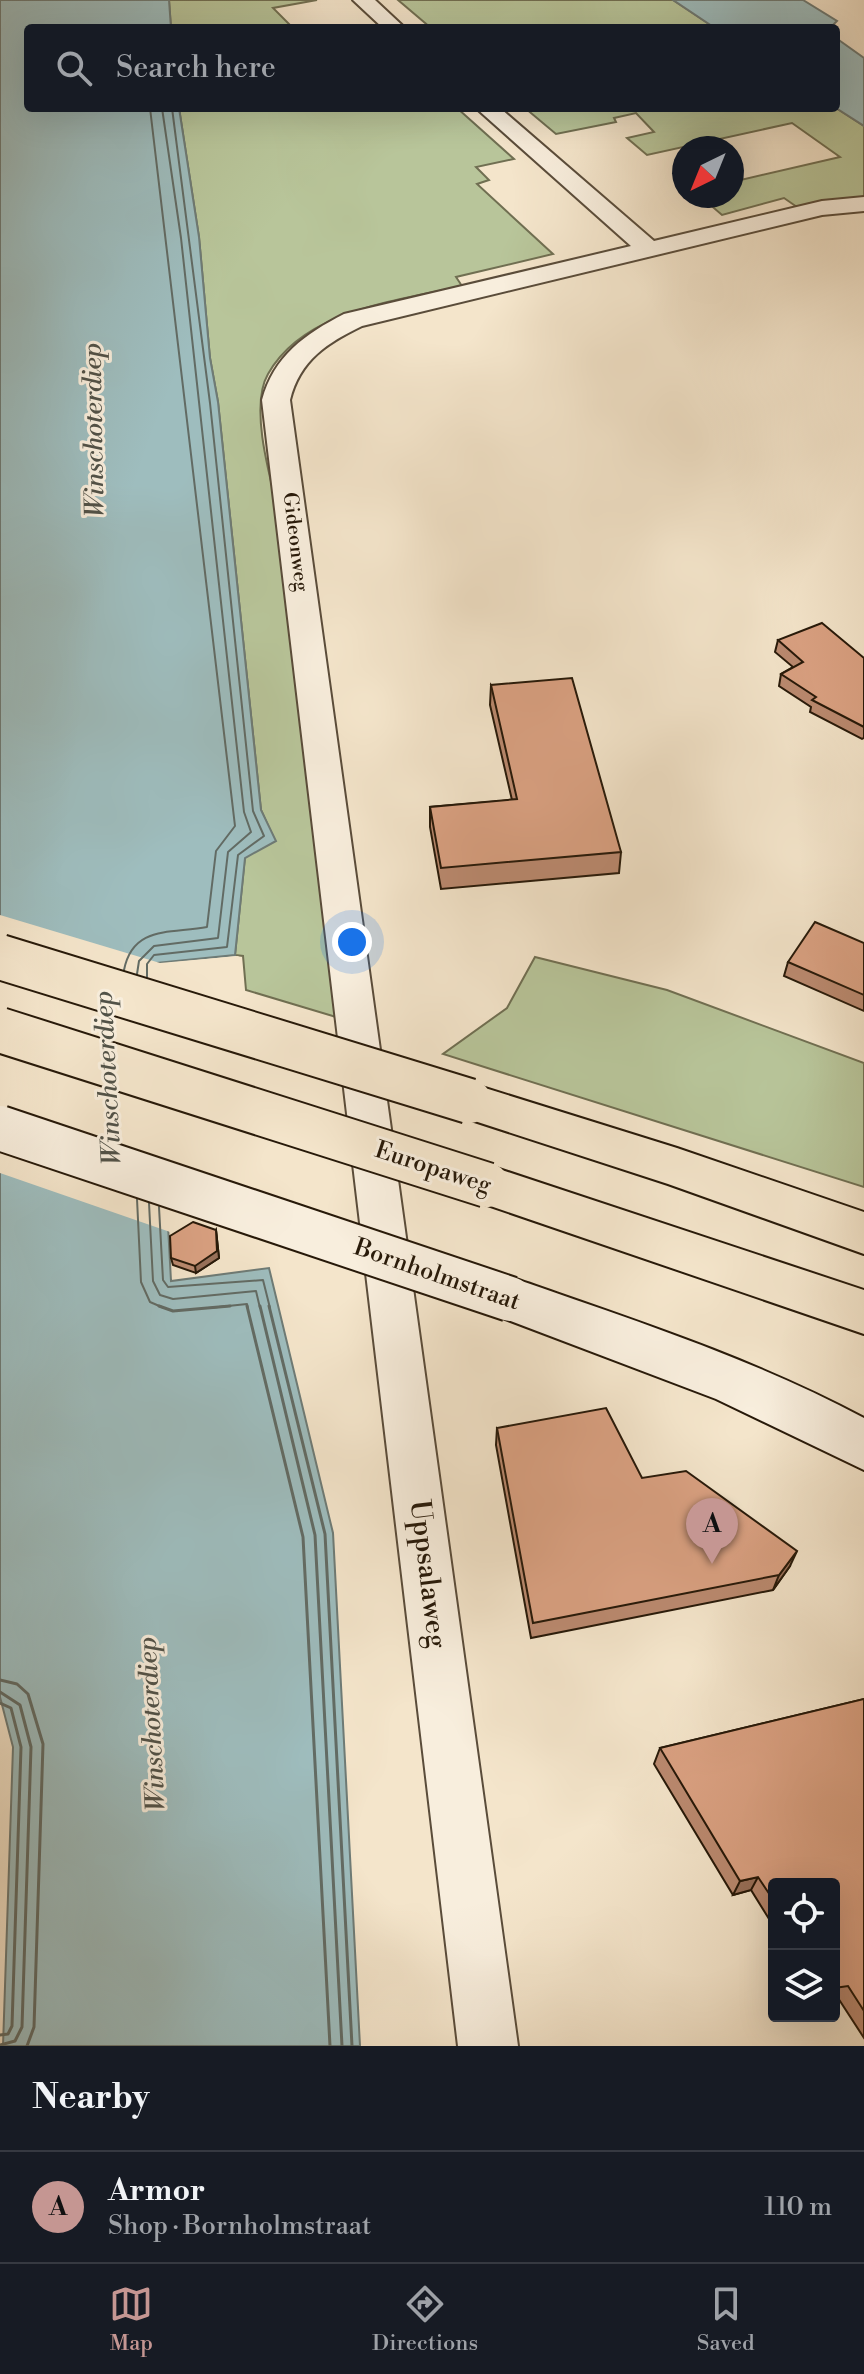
<!DOCTYPE html>
<meta charset="utf-8">
<style>
:root{--surface:#171b24;--page:#20242c;--text:#f1f3f6;--muted:#9ea1a6;--line:#363941;--accent:#c59692}
body{margin:0;font-family:"Libre Bodoni",serif;background:var(--page);color:var(--text)}
.controls{position:absolute;right:24px;bottom:24px;display:grid;overflow:hidden;border-radius:8px;box-shadow:0 8px 32px #0002}
.controls button{width:72px;height:72px;display:grid;place-items:center;padding:0;border:0;border-bottom:2px solid var(--line);background:var(--surface);color:var(--text);font:40px sans-serif}
.compass{position:absolute;left:672px;top:136px;width:72px;height:72px;border-radius:50%;background:var(--surface);box-shadow:0 8px 32px #0002;rotate:223deg}
.you{position:absolute;left:352px;top:942px;width:28px;height:28px;margin:-20px;border:6px solid #fff;border-radius:50%;background:#1a73e8;box-shadow:0 0 0 12px #1a73e833}
.badge{display:grid;place-items:center;width:52px;height:52px;border-radius:50%;background:var(--accent);color:#111;font-size:26px;font-weight:700}
.pin{position:absolute;translate:-50% -66px;filter:drop-shadow(0 2px 4px #0008)}
.pin::after{content:'';position:absolute;top:42px;width:28px;height:24px;background:inherit;clip-path:polygon(0 0,100% 0,50% 100%)}
.list{margin:0;padding:0;list-style:none}
h2{display:flex;justify-content:space-between;align-items:center;height:104px;margin:0;padding:0 32px;font-size:34px}
h2 small{font-size:26px;font-weight:400;color:var(--muted)}
.list li{display:grid;grid-template-columns:52px 1fr auto;gap:24px;align-items:center;box-sizing:border-box;height:112px;padding:0 32px;border-top:2px solid var(--line)}
.list b{display:block;font-size:30px;white-space:nowrap}
.list p{margin:0;font-size:26px;white-space:nowrap;color:var(--muted)}
.list em{font-size:26px;font-style:normal;color:var(--muted)}
.icon{flex:none;width:44px;height:44px;fill:none;stroke:currentColor;stroke-width:2;stroke-linecap:round;stroke-linejoin:round}
.map{position:relative;flex:none;width:864px;height:2046px;overflow:hidden}
.search{position:absolute;background:var(--surface);box-shadow:0 8px 32px #0002;left:24px;right:24px;top:24px;height:88px;display:flex;align-items:center;gap:20px;box-sizing:border-box;padding:0 28px;border-radius:8px;color:var(--muted);font-size:30px}
.sheet{height:216px;background:var(--surface)}
nav{display:flex;justify-content:space-around;align-items:center;box-sizing:border-box;height:112px;border-top:2px solid var(--line);background:var(--surface);font-size:22px;color:var(--muted)}
nav a{display:grid;justify-items:center;gap:4px}
nav .on{color:var(--accent)}
.map>svg:first-child{display:block}
.green{fill:#b8c59a;stroke:#706f52;stroke-width:2}
.water{fill:#9ebdbe;stroke:#6e7b76;stroke-width:2}
.pier{fill:#f4e5cb}
.lines{fill:none;stroke-linecap:round;stroke-linejoin:round}
.shore-far1{stroke:#626b64;stroke-width:2}
.shore{stroke:#626b64;stroke-width:3}
.street-casing{stroke:#5a4c3a;stroke-width:4}
.secondary-casing{stroke:#271909;stroke-width:4}
.highway-casing{stroke:#271909;stroke-width:4}
.street{fill:#f8eedd;fill-rule:evenodd}
.secondary{fill:#f8eedd;fill-rule:evenodd}
.highway{fill:#f4e5cb;fill-rule:evenodd}
.secondary-bridge-casing{stroke:#271909;stroke-width:48;stroke-linecap:butt}
.highway-bridge-casing{stroke:#271909;stroke-width:48;stroke-linecap:butt}
.secondary-bridge{stroke:#f8eedd;stroke-width:44}
.highway-bridge{stroke:#f4e5cb;stroke-width:44}
.wall{fill:#bb8a70;stroke:#271909;stroke-width:2}
.shaded-wall{fill:#99715b;stroke:#271909;stroke-width:2}
.building{fill:#daa182;stroke:#271909;stroke-width:2}
.labels{text-anchor:middle;dominant-baseline:central;stroke-width:6;stroke-linejoin:round;paint-order:stroke}
.far-street-label{font-size:20px;fill:#271909;stroke:#f8eedd}
.street-label{font-size:24px;fill:#271909;stroke:#f8eedd}
.water-label{font-size:26px;font-style:italic;fill:#515248;stroke:#f8eedd}
.near-street-label{font-size:28px;fill:#271909;stroke:#f8eedd}
</style>
<div class="map">
<svg width="864" height="2046" viewBox="0 0 864 2046">
<rect width="100%" height="100%" fill="#f4e5cb"/>
<filter id="stains"><feTurbulence type="fractalNoise" baseFrequency=".0025" numOctaves="4"/><feColorMatrix values="0 0 0 0 .2 0 0 0 0 .09 0 0 0 0 .02 0 0 0 .5 -.17"/></filter>
<radialGradient id="worn" r=".72"><stop offset=".6" stop-color="#630" stop-opacity="0"/><stop offset="1" stop-color="#630" stop-opacity=".3"/></radialGradient>
<!-- green -->
<path class="green" d="M169,0H317L273,8L293,28H171Z
M398,0H673L715,28H431Z
M179,108H457L514,159L476,167L489,180L477,184L553,254L456,277L462,286C397,301 304,310 268,374C247,410 275,494 284,534C295,589 297,647 303,703C314,808 325,912 336,1017L246,990L243,956L235,955L245,857L275,841L261,810L218,402L210,358L199,237Z
M525,108H836L864,126V197L797,207L784,198L722,215L700,196H732V182L840,157L792,123L647,155L627,138L654,132L636,113L614,118L616,122L556,134Z
M535,957L667,990L864,1063V1187L443,1054L507,1008Z"/>
<!-- water -->
<path class="water" d="M0,0H169L171,28H28V108H179L199,237L210,358L218,402L261,810L276,841L245,858L235,955L157,963L154,967L171,1281L269,1268L333,1533L360,2046H3L13,1747L0,1697Z
M673,0H803L837,21L830,28H715Z
M836,38L864,58V126L836,108Z"/>
<!-- pier -->
<path class="pier" d="M0,915L160,963L239,956L236,959L158,968L173,1233L0,1173Z"/>
<g class="lines">
<!-- shore-far1 -->
<path class="shore-far1" d="M124,970C133,925 171,934 207,927L216,851L235,826L150,108
M137,974L139,961L154,946L218,938L228,852L251,832L244,812L181,238L162,108
M147,977V964L154,955L227,947L238,855L264,836L253,811L210,403L172,108
M137,1199L141,1282L150,1302L164,1308
M149,1203L153,1281L160,1295L173,1299L256,1291L260,1308
M159,1207L163,1280L168,1287L263,1280L270,1308
M209,1308L247,1304L248,1308"/>
<!-- shore -->
<path class="shore" d="M159,1306L173,1311L230,1306
M247,1306L303,1537L330,2046
M260,1306L315,1535L342,2046
M269,1306L325,1534L352,2046
M0,1680L17,1684L28,1694L43,1744L34,2027L27,2046
M0,1692L20,1705L31,1747L22,2027L15,2041L0,2045
M0,1703L11,1708L21,1747L12,2026L8,2034L0,2035"/>
<!-- street casing -->
<g class="street-casing">
<path id="street" d="M353,0H375L405,28H383Z
M476,108H500L654,241L822,201L864,197V211L822,215L362,326C327,343 300,360 290,400L518,2046H458L262,400C274,356 305,334 344,314L631,246Z"/>
</g>
<!-- secondary casing -->
<g class="secondary-casing">
<path id="secondary" d="M510,1277C630,1319 752,1358 864,1418V1470L716,1399L492,1314L485,1299L492,1284Z"/>
</g>
<!-- highway casing -->
<g class="highway-casing">
<path id="highway" d="M469,1083L677,1148L864,1212V1254L668,1184L453,1114L446,1101L453,1088Z
M487,1165L864,1290V1334L470,1199L463,1185L470,1171Z"/>
</g>
<!-- street -->
<use href="#street" class="street"/>
<!-- secondary -->
<use href="#secondary" class="secondary"/>
<!-- highway -->
<use href="#highway" class="highway"/>
<!-- secondary-bridge casing -->
<g class="secondary-bridge-casing">
<path id="secondary-bridge" d="M0,1128L510,1299"/>
</g>
<!-- highway-bridge casing -->
<g class="highway-bridge-casing">
<path id="highway-bridge" d="M0,957L469,1101
M0,1030L487,1185"/>
</g>
<!-- secondary-bridge -->
<use href="#secondary-bridge" class="secondary-bridge"/>
<!-- highway-bridge -->
<use href="#highway-bridge" class="highway-bridge"/>
</g>
<!-- wall -->
<path class="wall" d="M778,640L864,658V738L862,739L810,712L811,707L779,686L781,674L793,667L775,652Z
M491,685L621,852L619,873L441,889L430,827V807L512,800L490,705Z
M864,943V1011L784,976L788,962Z
M216,1230L219,1258L196,1273L173,1265L171,1258Z
M497,1428L642,1478L790,1566L773,1590L531,1638L496,1445Z
M864,1699V2038L838,1998H834V1884H774V1927L751,1890L733,1895L654,1764L660,1748Z"/>
<!-- shaded-wall -->
<path class="shaded-wall" d="M216,1230L219,1258L196,1273L195,1266Z
M797,1551L790,1566L773,1590L779,1575Z
M758,1877L751,1890L733,1895L740,1881Z"/>
<!-- building -->
<path class="building" d="M822,623L864,658V727L812,700L816,697L781,674L803,662L778,640Z
M572,678L621,852L441,868L430,807L517,799L491,685Z
M815,922L864,943V995L788,962Z
M193,1222L216,1230L217,1251L195,1266L171,1258L170,1236Z
M606,1408L642,1478L686,1471L797,1551L779,1575L533,1623L497,1428Z
M864,1699V2011L848,1986L834,1988V1884H774V1901L758,1877L740,1881L660,1748Z"/>
<g class="labels">
<!-- far-street labels -->
<g class="far-street-label">
<text transform="translate(295 542) rotate(83)">Gideonweg</text>
</g>
<!-- street labels -->
<g class="street-label">
<text transform="translate(433 1168) rotate(18)">Europaweg</text>
<text transform="translate(437 1275) rotate(19)">Bornholmstraat</text>
</g>
<!-- water labels -->
<g class="water-label">
<text transform="translate(94 430) rotate(-91)">Winschoterdiep</text>
<text transform="translate(108 1078) rotate(-93)">Winschoterdiep</text>
<text transform="translate(152 1724) rotate(-93)">Winschoterdiep</text>
</g>
<!-- near-street labels -->
<g class="near-street-label">
<text transform="translate(428 1574) rotate(83)">Uppsalaweg</text>
</g>
</g>
<rect width="100%" height="100%" filter="url(#stains)"/>
<rect width="100%" height="100%" fill="url(#worn)"/>
</svg>
<div class="controls">
<button><svg class="icon" aria-label="locate" viewBox="0 0 24 24"><circle cx="12" cy="12" r="6"/><path d="M12 2v4M12 18v4M2 12h4M18 12h4"/></svg></button>
<button><svg class="icon" aria-label="layers" viewBox="0 0 24 24"><path d="M12 4l9 5-9 5-9-5zM3 14l9 5 9-5"/></svg></button>
</div>
<svg class="compass" viewBox="-18 -18 36 36"><path d="M0-13l5 13h-10z" fill="#e53935"/><path d="M0 13l5-13h-10z" fill="#9ea1a6"/></svg>
<div class="you"></div>
<div class="pin badge" style="left:712px;top:1564px">A</div>
<div class="search"><svg class="icon" aria-label="search" viewBox="0 0 24 24"><circle cx="10" cy="10" r="6"/><path d="M15 15l6 6"/></svg>Search here</div>
</div>
<section class="sheet">
<h2>Nearby<small></small></h2>
<ul class="list">
<li><span class="badge">A</span><div><b>Armor</b><p>Shop · Bornholmstraat</p></div><em>110 m</em></li>
</ul>
</section>
<nav>
<a class="on"><svg class="icon" aria-label="map" viewBox="0 0 24 24"><path d="M3 6l6-2 6 2 6-2v14l-6 2-6-2-6 2zM9 4v14M15 6v14"/></svg>Map</a>
<a><svg class="icon" aria-label="directions" viewBox="0 0 24 24"><path d="M12 3l9 9-9 9-9-9zM9 14v-3h6M13 9l2 2-2 2"/></svg>Directions</a>
<a><svg class="icon" aria-label="saved" viewBox="0 0 24 24"><path d="M7 4h10v16l-5-4-5 4z"/></svg>Saved</a>
</nav>
